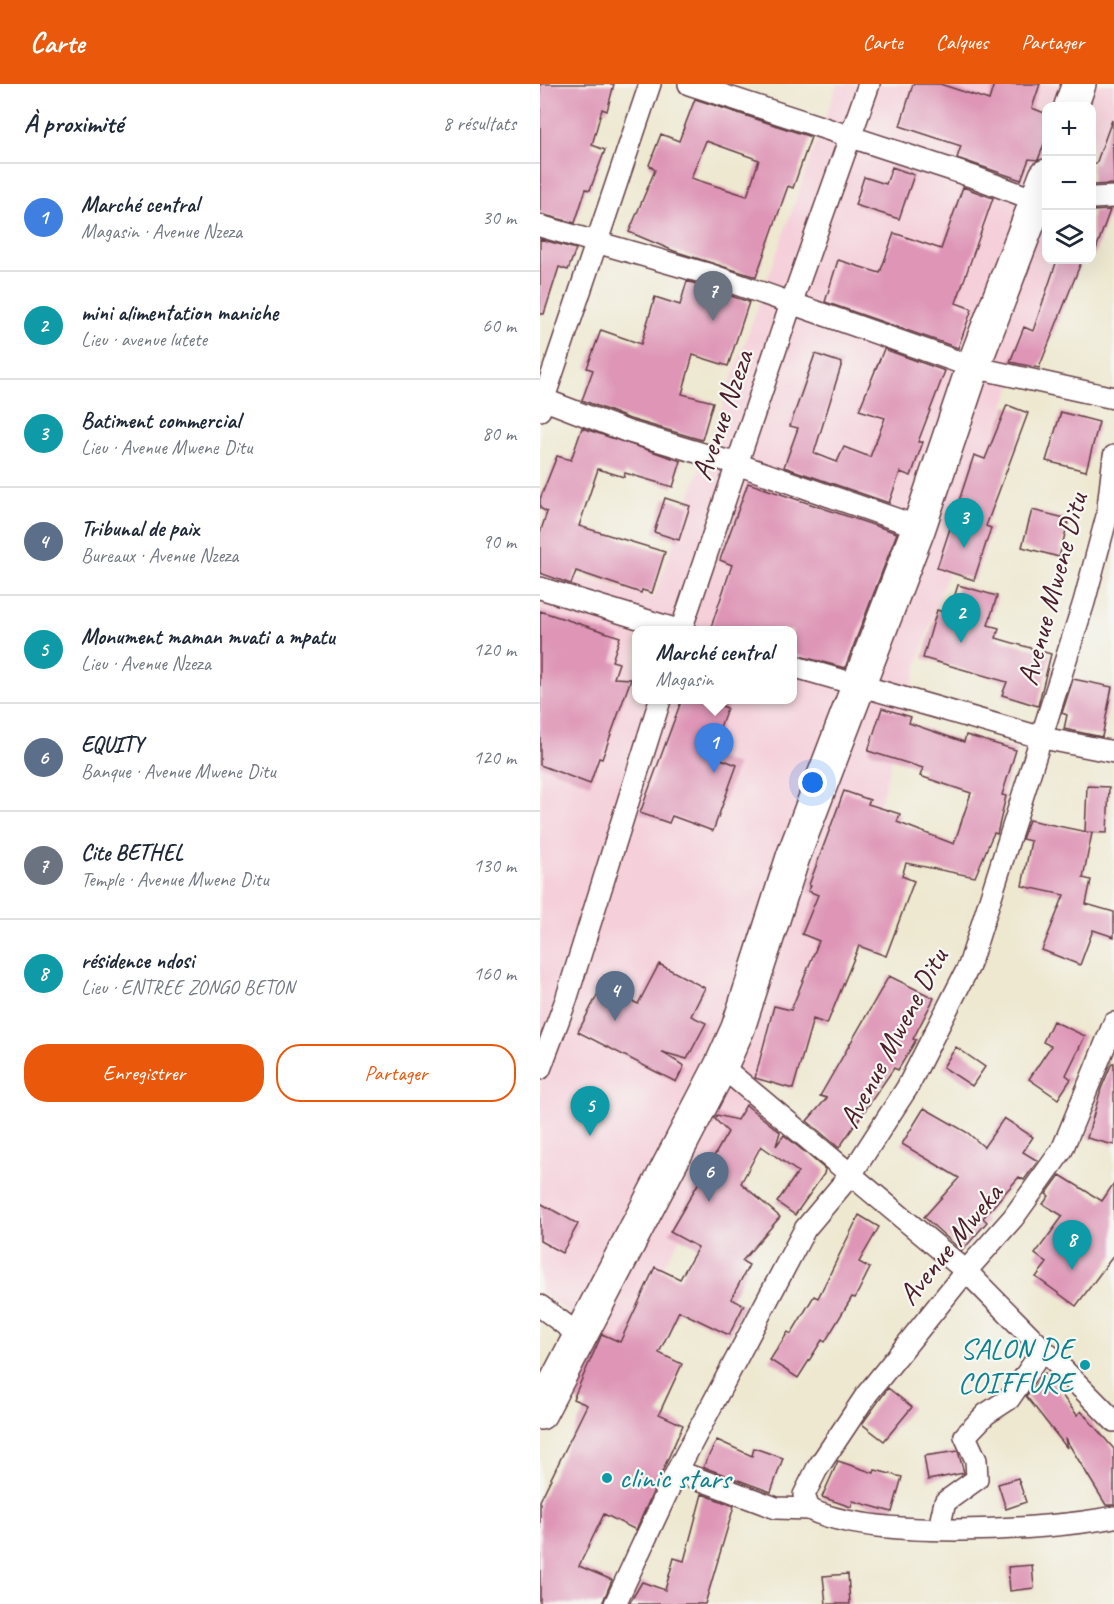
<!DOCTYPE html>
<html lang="fr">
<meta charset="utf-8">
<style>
:root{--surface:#fff;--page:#f2f2f3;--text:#1f2937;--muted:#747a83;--line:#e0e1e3;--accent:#ea580c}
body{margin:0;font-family:Caveat,sans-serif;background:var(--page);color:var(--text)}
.controls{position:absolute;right:18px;top:18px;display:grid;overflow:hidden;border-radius:12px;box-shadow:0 6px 24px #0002}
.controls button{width:54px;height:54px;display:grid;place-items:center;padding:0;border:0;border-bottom:2px solid var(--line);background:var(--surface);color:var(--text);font:30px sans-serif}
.you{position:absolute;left:273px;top:699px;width:21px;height:21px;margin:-15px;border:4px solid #fff;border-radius:50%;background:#1a73e8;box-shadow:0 0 0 9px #1a73e833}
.badge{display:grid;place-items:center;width:39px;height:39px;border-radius:50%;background:var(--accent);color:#fff;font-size:20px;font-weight:700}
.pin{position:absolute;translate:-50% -50px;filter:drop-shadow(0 2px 3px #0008)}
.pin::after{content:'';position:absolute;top:32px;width:21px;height:18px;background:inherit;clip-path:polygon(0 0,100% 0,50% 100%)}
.popup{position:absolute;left:92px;top:542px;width:165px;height:78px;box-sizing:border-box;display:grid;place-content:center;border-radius:12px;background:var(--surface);filter:drop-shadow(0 2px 4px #0005);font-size:20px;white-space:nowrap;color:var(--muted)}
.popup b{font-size:22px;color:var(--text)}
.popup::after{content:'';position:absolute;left:50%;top:100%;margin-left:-12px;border:12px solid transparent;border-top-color:var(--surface)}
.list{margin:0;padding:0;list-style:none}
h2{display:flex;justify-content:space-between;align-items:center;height:78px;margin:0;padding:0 24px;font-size:26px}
h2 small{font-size:20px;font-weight:400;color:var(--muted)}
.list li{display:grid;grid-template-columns:39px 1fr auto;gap:18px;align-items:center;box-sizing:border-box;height:108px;padding:0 24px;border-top:2px solid var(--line)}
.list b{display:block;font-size:22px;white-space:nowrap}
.list p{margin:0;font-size:20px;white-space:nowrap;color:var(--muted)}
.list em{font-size:20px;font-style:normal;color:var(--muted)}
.actions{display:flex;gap:12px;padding:18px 24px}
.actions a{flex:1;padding:14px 0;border:2px solid var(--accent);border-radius:24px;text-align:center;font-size:21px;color:var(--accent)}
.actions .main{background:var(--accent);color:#fff}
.icon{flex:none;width:33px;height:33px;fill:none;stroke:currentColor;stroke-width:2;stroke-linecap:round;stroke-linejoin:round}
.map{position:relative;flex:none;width:574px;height:1520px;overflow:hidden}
header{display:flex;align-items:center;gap:36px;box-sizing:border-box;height:84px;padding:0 30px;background:var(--accent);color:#fff}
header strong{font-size:28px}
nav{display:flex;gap:33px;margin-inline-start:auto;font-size:21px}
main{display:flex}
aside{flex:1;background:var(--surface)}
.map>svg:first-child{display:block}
.built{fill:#f5cfda;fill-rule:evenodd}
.building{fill:#de95b6;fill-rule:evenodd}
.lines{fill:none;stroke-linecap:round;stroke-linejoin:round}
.minor-casing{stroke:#633d44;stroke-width:24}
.trunk-casing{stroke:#633d44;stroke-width:36}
.minor{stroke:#fff;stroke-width:21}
.trunk{stroke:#fff;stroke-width:33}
.culture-dot{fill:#0f9aa8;stroke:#f6f6f2;stroke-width:2}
.labels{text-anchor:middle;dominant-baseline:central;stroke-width:4.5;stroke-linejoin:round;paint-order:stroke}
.street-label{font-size:30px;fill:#4a1f2b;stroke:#f6f6f2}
.culture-label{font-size:30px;fill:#0d838f;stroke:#f6f6f2;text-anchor:end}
</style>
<header>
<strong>Carte</strong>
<nav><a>Carte</a><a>Calques</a><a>Partager</a></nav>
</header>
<main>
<aside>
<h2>À proximité<small>8 résultats</small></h2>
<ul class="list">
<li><span class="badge" style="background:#3f7fe0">1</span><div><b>Marché central</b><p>Magasin · Avenue Nzeza</p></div><em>30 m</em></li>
<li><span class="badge" style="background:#0f9aa8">2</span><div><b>mini alimentation maniche</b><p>Lieu · avenue lutete</p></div><em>60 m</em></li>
<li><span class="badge" style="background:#0f9aa8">3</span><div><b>Batiment commercial</b><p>Lieu · Avenue Mwene Ditu</p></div><em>80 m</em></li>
<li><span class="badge" style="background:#5c6f8a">4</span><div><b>Tribunal de paix</b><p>Bureaux · Avenue Nzeza</p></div><em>90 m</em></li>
<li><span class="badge" style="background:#0f9aa8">5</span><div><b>Monument maman mvati a mpatu</b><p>Lieu · Avenue Nzeza</p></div><em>120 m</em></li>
<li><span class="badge" style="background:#5c6f8a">6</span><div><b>EQUITY</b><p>Banque · Avenue Mwene Ditu</p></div><em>120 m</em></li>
<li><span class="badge" style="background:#6b7280">7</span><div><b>Cite BETHEL</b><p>Temple · Avenue Mwene Ditu</p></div><em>130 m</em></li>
<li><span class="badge" style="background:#0f9aa8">8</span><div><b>résidence ndosi</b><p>Lieu · ENTREE ZONGO BETON</p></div><em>160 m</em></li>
</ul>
<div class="actions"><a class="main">Enregistrer</a><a>Partager</a></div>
</aside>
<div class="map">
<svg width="574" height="1520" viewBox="0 0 574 1520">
<rect width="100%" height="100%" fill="#f6f6f2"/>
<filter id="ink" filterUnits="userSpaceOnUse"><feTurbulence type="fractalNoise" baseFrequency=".0167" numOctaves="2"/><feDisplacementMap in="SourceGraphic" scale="12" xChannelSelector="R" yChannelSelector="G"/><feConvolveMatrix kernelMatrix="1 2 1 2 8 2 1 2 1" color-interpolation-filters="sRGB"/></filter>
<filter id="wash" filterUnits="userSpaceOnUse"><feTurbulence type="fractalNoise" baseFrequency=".008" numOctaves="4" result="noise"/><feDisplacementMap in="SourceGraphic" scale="24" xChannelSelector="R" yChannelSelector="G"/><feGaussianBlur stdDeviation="1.35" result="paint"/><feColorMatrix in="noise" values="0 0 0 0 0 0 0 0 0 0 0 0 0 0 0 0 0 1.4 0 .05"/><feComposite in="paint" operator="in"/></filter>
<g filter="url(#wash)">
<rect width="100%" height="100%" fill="#eee8d0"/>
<!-- built -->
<path class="built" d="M297,0H574V27L552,88V22H506V176H519L460,333L380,572L317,805L183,1076L77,1267L0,1207V483L114,513ZM96,546H252V616H96Z"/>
<g id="blocks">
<!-- building -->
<path class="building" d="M0,0H74L67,27L62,25L52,61L65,66L50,106L46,105L35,139L0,130Z
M373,0H400L449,16L454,0H500L492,24L507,30V52L498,76L489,75L481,96L417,74L421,62L360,42Z
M155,15L271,53L253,104L248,102L216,193L134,167L89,148L115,86L109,81L121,50L139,57ZM166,57L219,76L207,112L151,94Z
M572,36L574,100L552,101V78L556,80Z
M352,83L374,91L359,135L315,121L324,93L346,100Z
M423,103L453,114L416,219L432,225L418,264L285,218L298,176L340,189L354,149L401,165Z
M570,126L554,171H552V127Z
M0,155L36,165L28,186L19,183L4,230H0Z
M517,176H542L499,284L470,278L484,243L493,247Z
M147,197L209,218L188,282L153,271L142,310L173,318L162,356L90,335L42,316L53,286L47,284L61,246L101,260L115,213L140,221Z
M344,265L405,287L378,358H383L371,392L360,388L349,419L244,383L258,344L250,342L275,270L302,279L274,369L297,378L304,363L330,373L345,334L319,326Z
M467,321L488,329L446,442L451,444L434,496L397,484L434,371L445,375Z
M521,328L559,338L546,387L506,377Z
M42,344L141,377L133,403L85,389L84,393L58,385L39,442L125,468L112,509L102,506L101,509L36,487L31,500L0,489V449L7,428L0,424V415L17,372L31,376Z
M208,399L357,449L305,584L252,570V546H170L192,481L180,476Z
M125,414L150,422L139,456L114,448Z
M492,426L529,435L519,473L482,463Z
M418,501L457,512L448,541L459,544L456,554L511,570L498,622L462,611L467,598L383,574L397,526L409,530Z
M0,527L80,553L72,577L79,579L74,594L91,595L62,675L59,674L50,700L0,681Z
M533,595L572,603L562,653L524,645L527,631L522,629Z
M142,615H165L187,624L170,671L197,681L173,747L132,732L129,739L100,729Z
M342,624L371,633L369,639L424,658L426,651L476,666L462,711L466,712L457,750L454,749L451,755L435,793L366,779L362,792L374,797L346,872L319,862L287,940L273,935L253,1005L215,994L234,922L251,926L279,857L262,850L278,811L268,807L271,802L269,801L304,707L330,716L328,720L360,730L357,738L414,760L431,709L380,692L383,684L328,667Z
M547,702L569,703L567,749L545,748Z
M489,736L552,749L543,794L551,796L546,820L574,828V853L553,846L540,881L502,866L524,811L482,802L491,757L482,755Z
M119,880L165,904L151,932L166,939L147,975L122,968L144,982L136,998L38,948L62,902L98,920Z
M349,892L394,914L373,955L376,956L358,986L354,984L299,1064L267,1037L287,1014L280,1012Z
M513,937L545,952L526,991L531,995L518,1015L489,995L511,962L503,958Z
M416,963L445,983L432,1002L403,983Z
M572,979H574V1061L547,1054L561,1005Z
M206,1021L240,1048L236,1062L244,1051L285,1085L284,1090L255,1131L237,1118L258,1088L221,1062L201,1099L240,1133L202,1177L209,1181L191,1215L204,1221L189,1251L139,1227L119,1269L142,1280L119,1330L143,1341L96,1446L64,1430L39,1482L72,1496L62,1520H0V1417L47,1321L33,1315L62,1250L80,1258L115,1183L140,1195L158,1163L130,1148L188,1048L175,1035L177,1031L197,1036Z
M384,1024L428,1049L444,1063L464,1034L493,1053L483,1068L498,1077L484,1096L479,1093L443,1134L447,1138L422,1167L384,1133L419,1094L362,1060Z
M520,1091L562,1117L574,1099V1171L536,1222L496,1193L507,1179L495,1170L523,1132L503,1120L509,1112L506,1110Z
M0,1119L38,1140L22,1169L0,1157Z
M319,1131L339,1143L319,1178L330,1184L315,1214L312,1213L285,1258L282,1256L258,1294L230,1276L248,1248L251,1250L274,1212L278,1214Z
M505,1289L537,1331L541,1327L574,1365V1421H566L525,1354L527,1364L486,1312Z
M348,1304L372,1323L344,1357L322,1340Z
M177,1356L212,1372L214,1364L243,1374L231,1408L163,1383Z
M418,1367L424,1389L388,1396L384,1372Z
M298,1377L334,1389L335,1386L362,1393L352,1428L313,1417L311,1423L282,1413Z
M478,1394L486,1418L466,1425L458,1400Z
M162,1410L194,1422L165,1520H89L102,1498L125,1506L134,1474L144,1477Z
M492,1481L494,1504L470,1507L468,1483Z
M308,1490L310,1520H286L283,1492Z"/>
</g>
</g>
<g filter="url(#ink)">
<use href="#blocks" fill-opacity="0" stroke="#633d44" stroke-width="1.5"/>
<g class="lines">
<!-- minor casing -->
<g class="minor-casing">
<path id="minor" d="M149,0L434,93L498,117L506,116
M552,114L574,113
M0,142L168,190L433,283L574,314
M0,314L86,347L197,380L379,443
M0,326L110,0
M0,504L138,546
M141,546L251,220L329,0
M252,582L503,654L574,668
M574,939L522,1066L473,1134L426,1187L327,1310L277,1385L264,1411L269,1425C332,1456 504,1447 574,1433
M181,982L426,1187L574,1337
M0,985L26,916L120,616
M0,1222L39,1251
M137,1387L236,1424L269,1425
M399,1444L405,1418L437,1395L436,1376L425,1352L446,1330L469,1315L498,1273L499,1261
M75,1520L137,1387L265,1145L312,1089L367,1004L429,882L544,518L567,432L574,372"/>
</g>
<!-- trunk casing -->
<g class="trunk-casing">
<path id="trunk" d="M531,22L539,0
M0,1329L181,982L198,944L253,773L379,443L433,283L506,92"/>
</g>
<!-- minor -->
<use href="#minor" class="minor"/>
<!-- trunk -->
<use href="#trunk" class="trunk"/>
</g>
</g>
<!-- markers -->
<g class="culture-dot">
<circle cx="545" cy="1281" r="6"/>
<circle cx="67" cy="1394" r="6"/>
</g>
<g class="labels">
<!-- street labels -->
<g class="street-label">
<text transform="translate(182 331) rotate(-71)">Avenue Nzeza</text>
<text transform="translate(512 505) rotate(-75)">Avenue Mwene Ditu</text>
<text transform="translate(353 954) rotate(-62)">Avenue Mwene Ditu</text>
<text transform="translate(410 1160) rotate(-51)">Avenue Mweka</text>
</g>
<!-- culture labels -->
<g class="culture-label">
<text x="533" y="1264">SALON DE<tspan x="533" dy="34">COIFFURE</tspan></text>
<text x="79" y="1394" text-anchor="start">clinic stars</text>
</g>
</g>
</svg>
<div class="controls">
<button>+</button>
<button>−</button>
<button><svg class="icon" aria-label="layers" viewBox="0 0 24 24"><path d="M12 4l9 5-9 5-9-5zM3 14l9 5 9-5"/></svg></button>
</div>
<div class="you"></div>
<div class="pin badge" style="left:174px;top:689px;background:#3f7fe0">1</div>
<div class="popup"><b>Marché central</b>Magasin</div>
<div class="pin badge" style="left:421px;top:559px;background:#0f9aa8">2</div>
<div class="pin badge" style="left:424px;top:464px;background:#0f9aa8">3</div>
<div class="pin badge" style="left:75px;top:937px;background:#5c6f8a">4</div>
<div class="pin badge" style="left:50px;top:1052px;background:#0f9aa8">5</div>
<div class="pin badge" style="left:169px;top:1118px;background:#5c6f8a">6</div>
<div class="pin badge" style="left:173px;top:237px;background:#6b7280">7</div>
<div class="pin badge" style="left:532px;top:1186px;background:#0f9aa8">8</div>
</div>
</main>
